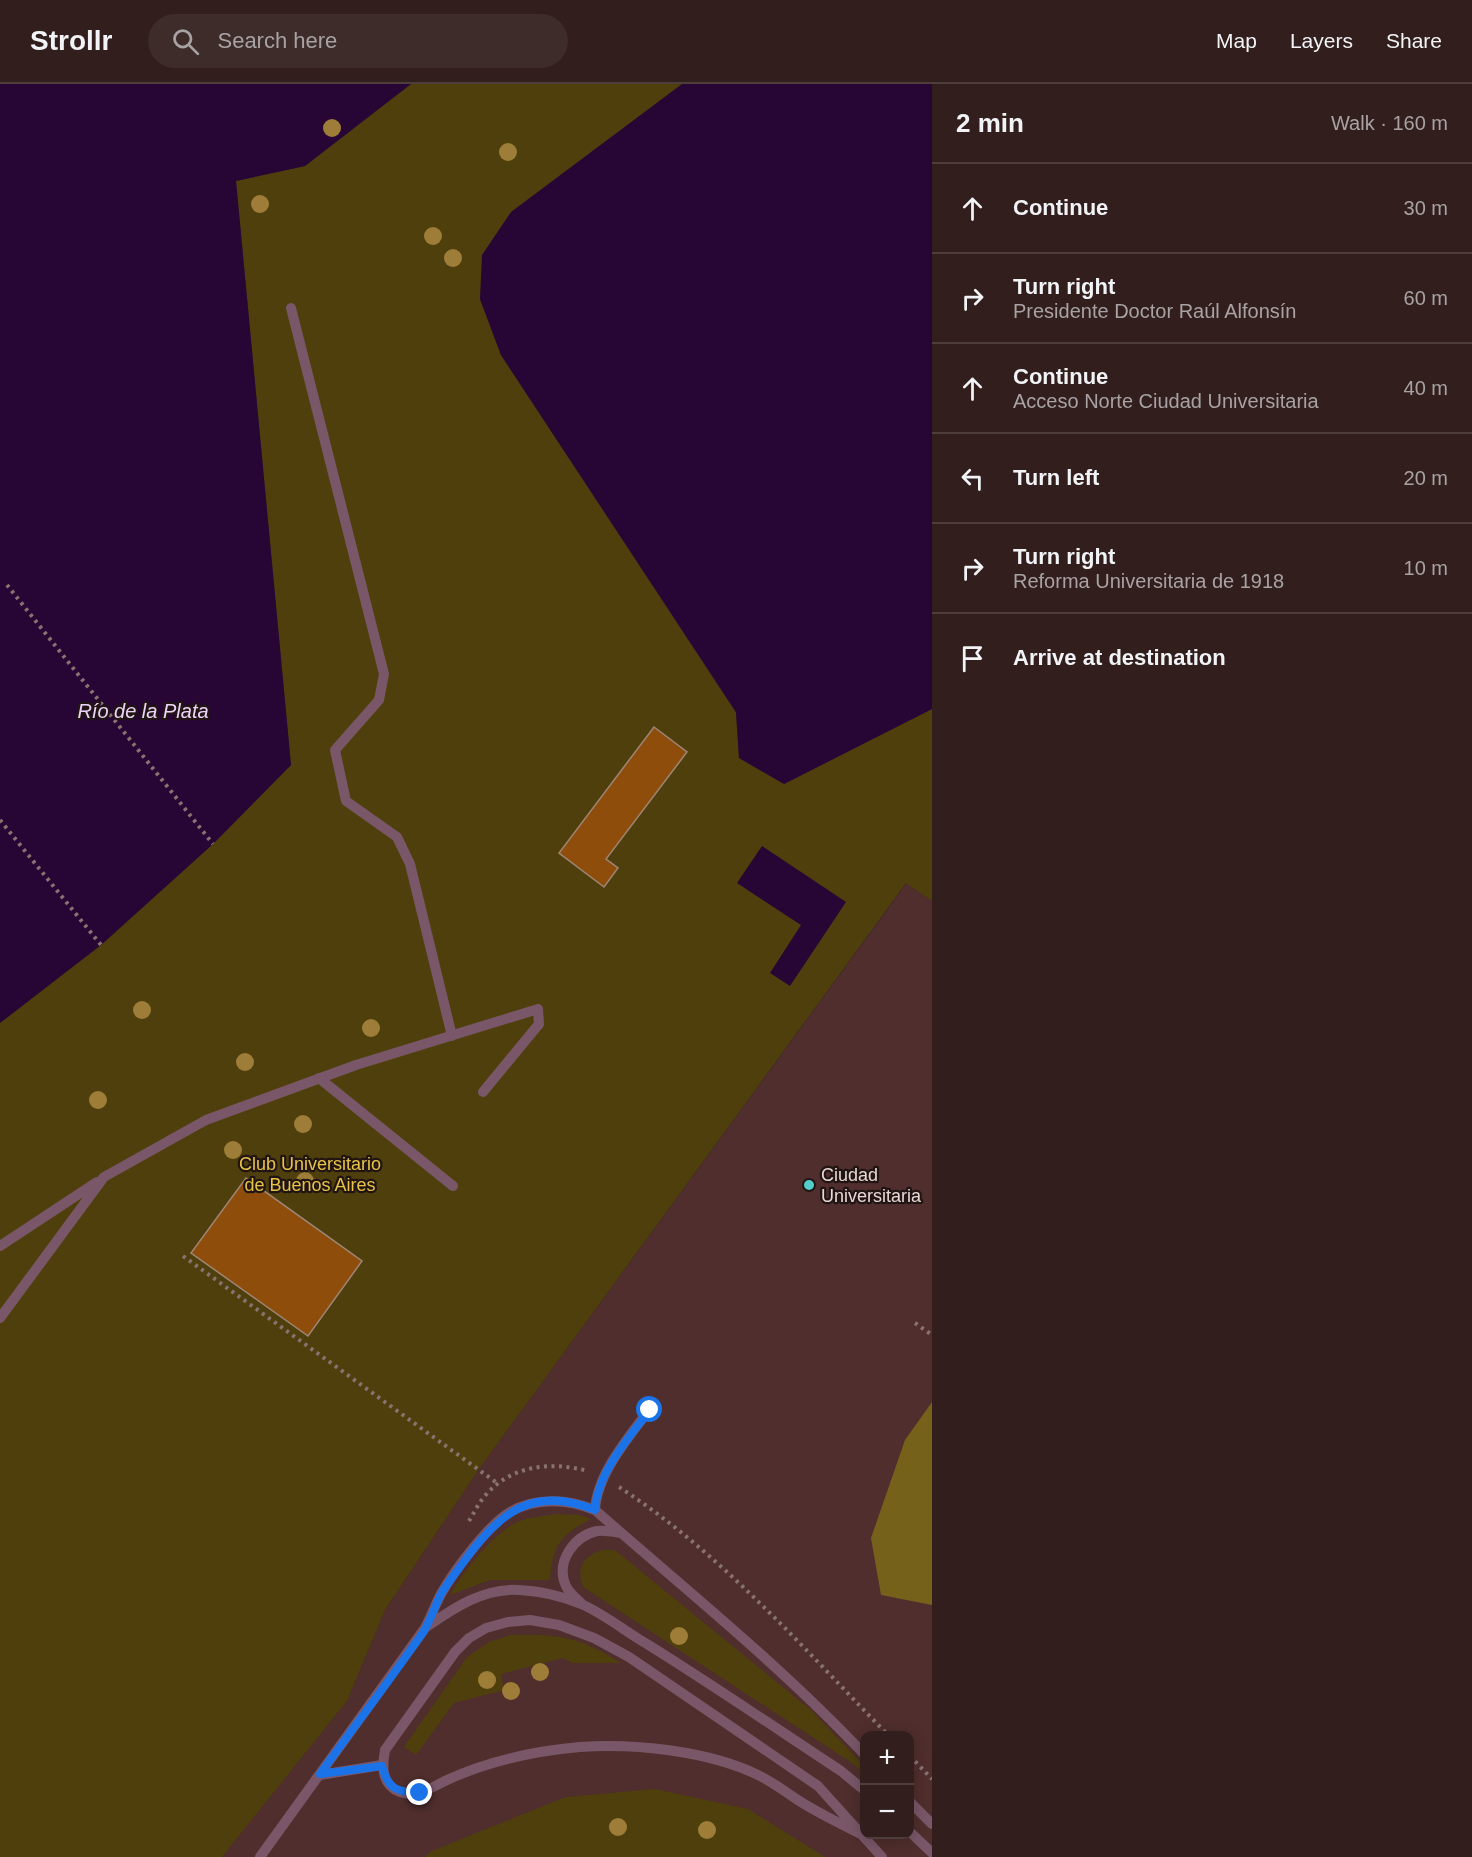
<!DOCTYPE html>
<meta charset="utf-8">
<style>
:root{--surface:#321f1d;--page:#3d2c2a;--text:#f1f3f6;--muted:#a8a2a4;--line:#4d3d3b}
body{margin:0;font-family:Helvetica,sans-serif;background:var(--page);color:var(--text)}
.controls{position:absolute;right:18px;bottom:18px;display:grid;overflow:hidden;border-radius:12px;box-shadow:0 3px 15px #0003}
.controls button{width:54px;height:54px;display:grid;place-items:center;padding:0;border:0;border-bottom:2px solid var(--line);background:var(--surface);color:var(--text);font:30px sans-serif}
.stop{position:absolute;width:18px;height:18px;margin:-14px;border:4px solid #1a73e8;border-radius:50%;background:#fff}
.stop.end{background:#1a73e8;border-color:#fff;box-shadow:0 2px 6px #0008}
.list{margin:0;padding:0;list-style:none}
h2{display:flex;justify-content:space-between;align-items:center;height:78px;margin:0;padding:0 24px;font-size:26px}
h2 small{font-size:20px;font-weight:400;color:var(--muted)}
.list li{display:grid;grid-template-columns:39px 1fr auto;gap:18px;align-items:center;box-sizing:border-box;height:90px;padding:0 24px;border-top:2px solid var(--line)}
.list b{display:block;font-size:22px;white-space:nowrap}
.list p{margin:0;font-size:20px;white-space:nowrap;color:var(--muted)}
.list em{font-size:20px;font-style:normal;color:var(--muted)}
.icon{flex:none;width:33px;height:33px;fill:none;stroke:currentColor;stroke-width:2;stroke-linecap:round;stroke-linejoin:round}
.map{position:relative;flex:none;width:932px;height:1773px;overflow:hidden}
header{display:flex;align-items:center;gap:36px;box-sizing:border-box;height:84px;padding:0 30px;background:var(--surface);border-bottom:2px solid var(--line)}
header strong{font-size:28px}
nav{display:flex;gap:33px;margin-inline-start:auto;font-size:21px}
.search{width:420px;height:54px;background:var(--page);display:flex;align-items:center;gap:15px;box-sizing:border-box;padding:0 21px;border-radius:33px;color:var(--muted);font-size:22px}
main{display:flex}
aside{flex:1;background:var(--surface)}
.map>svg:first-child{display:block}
.built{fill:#4f2e2d;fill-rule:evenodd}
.green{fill:#4e3f0c}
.forest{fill:#76611a}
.water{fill:#270534}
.building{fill:#8f4d0b;stroke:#9e8676;stroke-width:1.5}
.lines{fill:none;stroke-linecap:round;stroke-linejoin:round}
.path{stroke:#897371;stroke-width:4;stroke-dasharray:3 4.5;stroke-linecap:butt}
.service{stroke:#795768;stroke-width:10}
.tree{fill:#9d7d38}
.route{stroke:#1a73e8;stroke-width:8}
.poi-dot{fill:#52cdcc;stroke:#211514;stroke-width:2}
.labels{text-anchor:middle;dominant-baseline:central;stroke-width:4.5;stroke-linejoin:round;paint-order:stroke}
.park-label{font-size:18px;fill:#e8c246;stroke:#211514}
.poi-label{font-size:18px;fill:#e8d7d5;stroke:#211514;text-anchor:start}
.water-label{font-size:20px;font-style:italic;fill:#ecd3f9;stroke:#211514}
</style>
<header>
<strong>Strollr</strong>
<div class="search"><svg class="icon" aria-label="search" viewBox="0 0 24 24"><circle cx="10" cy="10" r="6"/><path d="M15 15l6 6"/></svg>Search here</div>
<nav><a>Map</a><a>Layers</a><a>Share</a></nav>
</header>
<main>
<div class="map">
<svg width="932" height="1773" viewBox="0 0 932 1773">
<rect width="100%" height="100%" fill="#422927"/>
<!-- built -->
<path class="built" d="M907,799L932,817V1773H222L347,1617L385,1526L479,1385ZM864,1652H910V1750H864Z"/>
<!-- green -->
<path class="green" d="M411,0H682L480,215L501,271L736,629L739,674L784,700L932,625V817L906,799L479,1385L385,1526L347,1617L222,1773H0V939L101,861L213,760L291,681L236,97L305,82Z
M556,1430L580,1431L591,1435C561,1450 552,1462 550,1496H490L450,1511C463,1488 491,1452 515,1439C528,1433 542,1432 556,1430Z
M601,1466H615L812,1627L864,1682V1690L852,1679L583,1503C576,1483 583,1473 601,1466Z
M511,1551C560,1550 579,1553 621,1579H572L563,1574L501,1590L504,1606L454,1619L416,1671L404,1663L467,1573L489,1558Z
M655,1705L748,1725L825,1773H425L432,1767L566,1713Z"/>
<!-- forest -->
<path class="forest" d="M932,1318V1521L881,1511L871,1454L905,1356Z"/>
<!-- water -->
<path class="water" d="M0,0H411L305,82L236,97L291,681L213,760L101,861L0,939Z
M682,0H932V625L784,700L739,674L736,628L501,271L480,215L482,171L511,128Z
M762,762L846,818L790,902L770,889L801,841L737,799Z"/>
<!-- building -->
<path class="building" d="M654,643L687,668L606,775L618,784L604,803L559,769Z
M246,1094L362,1177L308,1252L191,1169Z"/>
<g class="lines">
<!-- path -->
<path class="path" d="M7,501L213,760
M0,736L101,861
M183,1172L497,1399
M915,1239L932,1251
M619,1403C721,1469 804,1565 889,1652
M469,1437C474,1429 478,1420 484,1413C510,1381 551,1377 588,1387
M910,1672L932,1695"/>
<!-- service -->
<path class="service" d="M291,224L384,590L379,616L335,666L346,717L397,753L410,780L452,952
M319,994L453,1102
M0,1162L97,1098
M0,1234L104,1093L206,1036L356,981L538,925L539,940L483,1008
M595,1426C597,1390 628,1354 649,1326
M582,1520C577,1515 569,1509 566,1502C555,1478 574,1452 597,1447C605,1446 614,1448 621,1449
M428,1542C455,1523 484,1504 519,1506C539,1507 562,1512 581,1520C603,1529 626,1548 647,1560C713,1601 777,1645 841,1687L864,1706
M320,1691L382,1681
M910,1718L932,1740
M910,1748L932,1769
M861,1750C841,1740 820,1730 801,1718C787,1709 773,1698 758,1691C709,1667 634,1659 580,1663C535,1667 488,1677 447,1696C433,1703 417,1714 400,1708C381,1701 382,1682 385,1666L455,1568L469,1554L486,1544L508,1538L530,1536L559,1541L594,1554L629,1573L818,1702L882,1773
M260,1773L425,1544C431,1533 435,1521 441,1510C453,1488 489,1440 510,1428C536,1413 568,1415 595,1426C686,1506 781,1582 864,1670"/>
</g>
<!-- trees -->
<g class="tree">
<circle cx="332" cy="44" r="9"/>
<circle cx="508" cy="68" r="9"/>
<circle cx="260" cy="120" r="9"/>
<circle cx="433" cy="152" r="9"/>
<circle cx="453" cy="174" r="9"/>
<circle cx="142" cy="926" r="9"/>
<circle cx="371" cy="944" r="9"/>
<circle cx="245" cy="978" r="9"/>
<circle cx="98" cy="1016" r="9"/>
<circle cx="303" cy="1040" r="9"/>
<circle cx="233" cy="1066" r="9"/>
<circle cx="305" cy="1097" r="9"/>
<circle cx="679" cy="1552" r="9"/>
<circle cx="540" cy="1588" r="9"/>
<circle cx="487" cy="1596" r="9"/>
<circle cx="511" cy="1607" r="9"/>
<circle cx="618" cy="1743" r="9"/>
<circle cx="707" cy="1746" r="9"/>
</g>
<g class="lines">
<!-- route -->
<path class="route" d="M420,1709C396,1708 388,1705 382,1682L320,1690C354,1643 390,1596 424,1547C431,1535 435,1522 441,1510C448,1498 457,1487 465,1476C500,1428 534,1401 595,1426C597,1390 628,1354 650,1326"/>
</g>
<!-- markers -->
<circle class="poi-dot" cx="809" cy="1101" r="6"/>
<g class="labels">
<!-- park labels -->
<g class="park-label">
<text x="310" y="1080">Club Universitario<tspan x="310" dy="21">de Buenos Aires</tspan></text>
</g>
<!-- poi labels -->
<g class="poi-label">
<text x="821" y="1091">Ciudad<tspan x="821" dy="21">Universitaria</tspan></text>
</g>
<!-- water labels -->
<g class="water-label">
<text x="143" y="627">Río de la Plata</text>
</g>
</g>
</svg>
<div class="controls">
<button>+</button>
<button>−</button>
</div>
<div class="stop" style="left:650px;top:1326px"></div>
<div class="stop end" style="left:420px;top:1709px"></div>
</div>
<aside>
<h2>2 min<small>Walk · 160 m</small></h2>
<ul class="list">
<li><svg class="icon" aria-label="ahead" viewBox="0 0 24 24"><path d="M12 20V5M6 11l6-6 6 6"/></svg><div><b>Continue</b></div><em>30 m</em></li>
<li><svg class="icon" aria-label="right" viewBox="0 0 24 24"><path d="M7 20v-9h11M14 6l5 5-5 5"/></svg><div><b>Turn right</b><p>Presidente Doctor Raúl Alfonsín</p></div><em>60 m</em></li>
<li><svg class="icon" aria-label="ahead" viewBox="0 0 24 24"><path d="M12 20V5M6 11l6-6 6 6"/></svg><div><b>Continue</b><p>Acceso Norte Ciudad Universitaria</p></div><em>40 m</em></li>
<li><svg class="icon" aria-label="left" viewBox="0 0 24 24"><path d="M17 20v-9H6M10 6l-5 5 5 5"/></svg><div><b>Turn left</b></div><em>20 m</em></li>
<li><svg class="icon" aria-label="right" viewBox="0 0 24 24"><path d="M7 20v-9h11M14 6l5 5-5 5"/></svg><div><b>Turn right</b><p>Reforma Universitaria de 1918</p></div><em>10 m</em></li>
<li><svg class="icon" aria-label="arrive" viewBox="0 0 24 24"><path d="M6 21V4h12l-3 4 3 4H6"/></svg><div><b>Arrive at destination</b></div></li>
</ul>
</aside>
</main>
